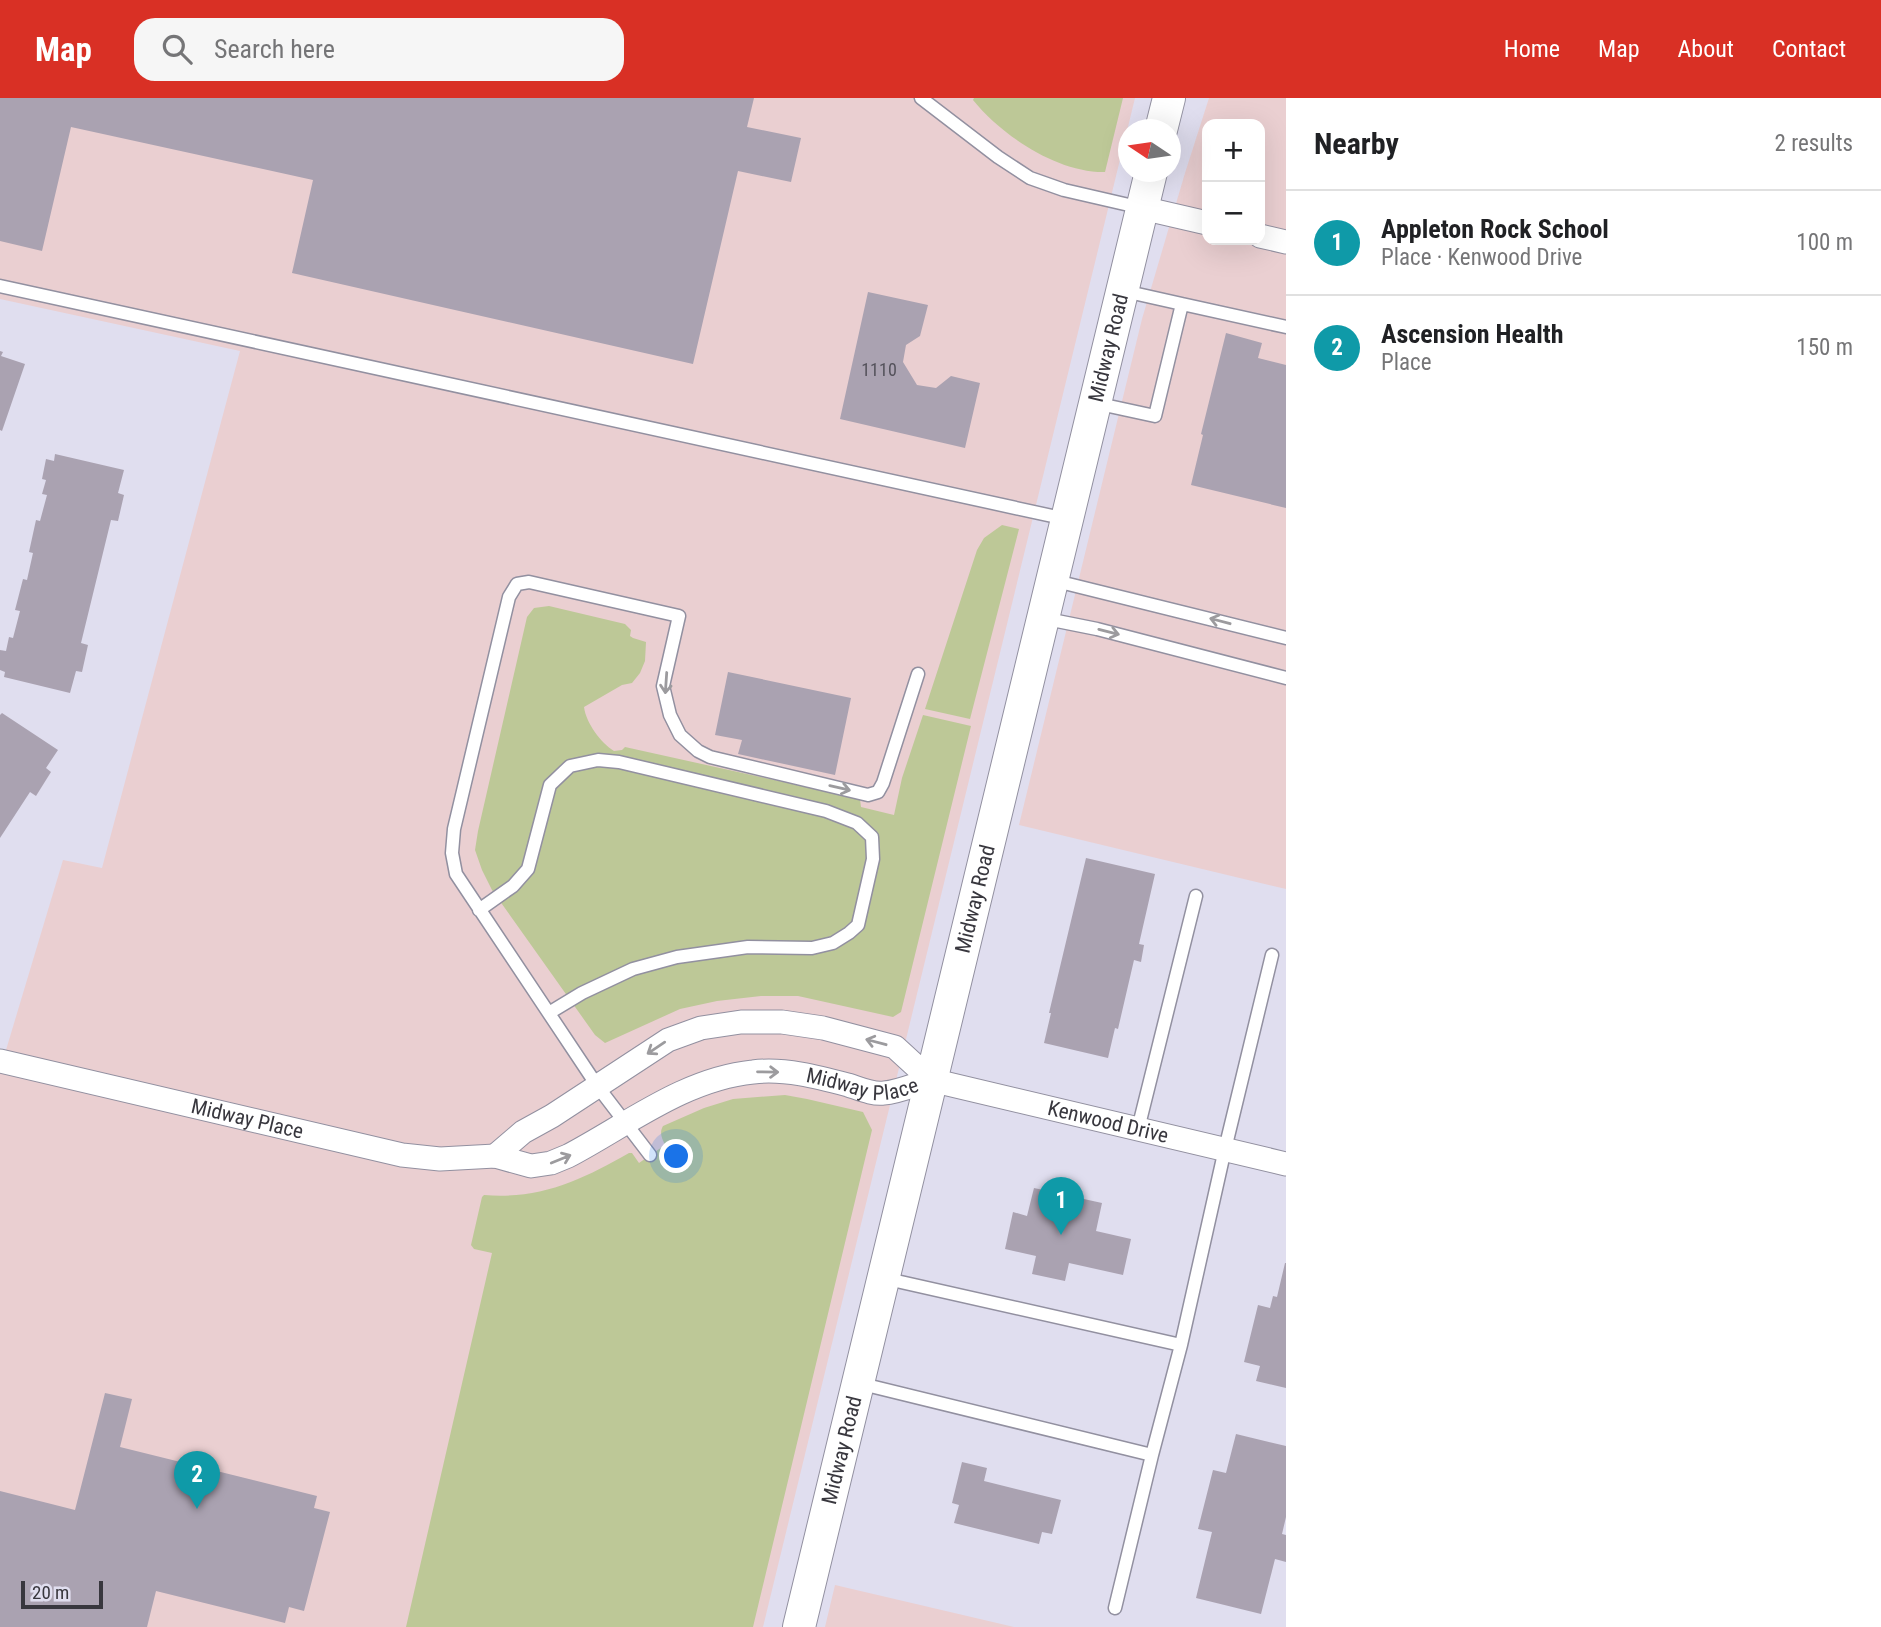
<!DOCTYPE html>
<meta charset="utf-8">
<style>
:root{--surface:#fff;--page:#f6f6f6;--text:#202124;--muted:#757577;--line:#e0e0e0;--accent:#d93025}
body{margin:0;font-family:"Roboto Condensed",sans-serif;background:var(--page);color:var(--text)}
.controls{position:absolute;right:21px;top:21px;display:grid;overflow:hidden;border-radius:14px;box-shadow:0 7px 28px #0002}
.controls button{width:63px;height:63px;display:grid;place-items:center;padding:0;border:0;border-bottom:2px solid var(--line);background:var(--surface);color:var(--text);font:35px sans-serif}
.compass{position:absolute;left:1118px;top:21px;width:63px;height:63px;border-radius:50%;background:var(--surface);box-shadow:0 7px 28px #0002;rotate:283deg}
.scale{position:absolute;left:21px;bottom:18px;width:82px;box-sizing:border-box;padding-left:7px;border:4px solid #38373e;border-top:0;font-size:19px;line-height:24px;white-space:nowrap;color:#38373e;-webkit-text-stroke:5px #e0deef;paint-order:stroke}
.you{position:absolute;left:677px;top:1059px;width:24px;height:24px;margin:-18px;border:5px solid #fff;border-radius:50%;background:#1a73e8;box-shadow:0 0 0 10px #1a73e833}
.badge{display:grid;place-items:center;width:46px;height:46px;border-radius:50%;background:var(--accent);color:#fff;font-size:23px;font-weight:700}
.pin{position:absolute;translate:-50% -58px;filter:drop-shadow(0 2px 4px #0008)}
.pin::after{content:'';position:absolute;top:37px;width:24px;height:21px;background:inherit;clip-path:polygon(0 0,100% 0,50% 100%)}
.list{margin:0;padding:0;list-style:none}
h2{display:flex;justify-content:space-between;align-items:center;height:91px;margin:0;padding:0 28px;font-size:30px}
h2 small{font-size:23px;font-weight:400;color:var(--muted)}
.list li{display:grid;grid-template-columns:46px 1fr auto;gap:21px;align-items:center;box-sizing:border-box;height:105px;padding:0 28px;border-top:2px solid var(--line)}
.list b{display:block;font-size:26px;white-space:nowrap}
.list p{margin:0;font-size:23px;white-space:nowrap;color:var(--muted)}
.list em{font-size:23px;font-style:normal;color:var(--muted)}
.icon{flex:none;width:38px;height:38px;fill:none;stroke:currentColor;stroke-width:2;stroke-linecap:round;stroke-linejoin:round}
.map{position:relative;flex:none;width:1286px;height:1529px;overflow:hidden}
header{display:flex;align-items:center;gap:42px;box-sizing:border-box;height:98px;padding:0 35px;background:var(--accent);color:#fff}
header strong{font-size:33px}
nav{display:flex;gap:38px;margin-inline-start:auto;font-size:24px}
.search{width:490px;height:63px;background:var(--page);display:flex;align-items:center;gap:18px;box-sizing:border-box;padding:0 24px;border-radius:21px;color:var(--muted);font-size:26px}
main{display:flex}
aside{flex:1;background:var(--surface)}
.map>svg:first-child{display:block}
.commercial{fill:#eacfd1;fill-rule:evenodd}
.green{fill:#bdc897}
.building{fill:#aaa2b1}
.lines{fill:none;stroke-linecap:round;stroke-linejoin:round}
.service-casing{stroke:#9290a0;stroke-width:15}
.minor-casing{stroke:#9290a0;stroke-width:25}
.secondary-casing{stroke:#9290a0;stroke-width:34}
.service{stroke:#fff;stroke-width:12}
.minor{stroke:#fff;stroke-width:23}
.secondary{stroke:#fff;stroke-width:32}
.oneway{stroke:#9c9b9e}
.labels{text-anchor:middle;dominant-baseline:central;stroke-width:7;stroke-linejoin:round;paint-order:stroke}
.number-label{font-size:18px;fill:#54525b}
.street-label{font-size:21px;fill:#38373e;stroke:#e0deef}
</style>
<header>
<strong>Map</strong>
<div class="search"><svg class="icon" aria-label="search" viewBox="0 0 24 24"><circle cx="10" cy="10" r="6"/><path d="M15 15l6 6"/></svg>Search here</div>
<nav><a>Home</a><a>Map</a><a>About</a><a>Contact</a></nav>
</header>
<main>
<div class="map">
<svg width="1286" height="1529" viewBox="0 0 1286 1529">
<rect width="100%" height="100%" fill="#e0deef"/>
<!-- commercial -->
<path class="commercial" d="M0,0H1135L763,1529H0V972L63,762L102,770L240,253L0,201Z
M1209,0H1286V791L1019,727L1142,221L1185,75ZM1207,26H1260V142H1207Z
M835,1487L1014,1529H825Z"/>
<!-- green -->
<path class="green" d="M974,0H1123L1105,74C1058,75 1002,38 973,2Z
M1002,427L1019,431L970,621L925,611L977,452L984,440Z
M549,508L625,526L631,532L630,538L633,540L646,544L645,563L640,575L632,585L622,587L584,609C586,625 601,645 614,653L622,652L625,649L860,701L861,709L894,717L902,680L923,617L971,628L901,914L893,919L798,898H761L717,903L680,911L605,945L595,937L492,792L482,772L475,752L478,733L527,519L534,510Z
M785,997L807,1001L863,1014L872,1032L753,1529H406L492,1155L474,1151L471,1147L482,1099L484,1097C539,1102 582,1082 629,1055H632L639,1065L665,1047C662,1040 659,1035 663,1028L704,1010L733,1001Z"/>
<!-- building -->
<path class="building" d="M0,0H754L747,29L801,40L791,84L738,73L693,266L292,175L313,82L71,29L42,153L0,143Z
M868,194L928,207L920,238L906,247L903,264L917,287L936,290L951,278L980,285L965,350L840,321Z
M1226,235L1262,245L1258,260L1286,267V410L1191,387L1203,337L1201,336Z
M0,253L3,254L1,258L25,266L2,333L0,332Z
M55,356L124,372L118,395L124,397L118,423L111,422L81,545L88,547L82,574L76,573L70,595L4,579L5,574L0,572V552L6,553L9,539L13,540L20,513L15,512L23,481L27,482L33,455L29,454L36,422L40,423L47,397L42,396L46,382L42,381L46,361L54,363Z
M728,574L851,600L835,677L738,656L742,642L715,637Z
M2,615L58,652L46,670L51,674L36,698L30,694L0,740V617Z
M1086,760L1155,776L1139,846L1144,847L1141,864L1134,862L1118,931L1115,930L1108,960L1044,945L1051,915H1049Z
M1034,1090L1102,1105L1096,1133L1131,1141L1123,1177L1069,1165L1065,1183L1032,1176L1036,1158L1005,1151L1013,1114L1027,1118Z
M1285,1165H1286V1290L1256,1283L1260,1268L1244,1264L1258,1207L1270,1210L1273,1198L1277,1199Z
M105,1295L132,1301L120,1349L317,1398L314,1410L330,1414L304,1513L289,1509L285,1525L156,1493L147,1529H0V1393L75,1412Z
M1236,1336L1286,1348V1419L1282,1436L1286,1437V1464L1275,1461L1261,1516L1196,1500L1212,1434L1198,1431L1213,1372L1226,1375Z
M962,1364L987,1370L984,1383L1061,1402L1052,1436L1042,1434L1039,1446L954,1425L959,1407L952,1405Z"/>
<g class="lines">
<!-- service casing -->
<g class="service-casing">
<path id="service" d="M921,0L998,59L1030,80L1064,92L1142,110
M0,188L1066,421
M1182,206L1286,229
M1095,305L1155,318L1182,206L1124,193
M1052,482L1286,540
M1042,520L1097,531L1286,580
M479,812L513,788L528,771L550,687L570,668L598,662L619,664L826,713L857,725L872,739L873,761L858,827L849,835L833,845L812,850L748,849L677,859L633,871L582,895L549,915
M1138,1031L1196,798
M650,1057L598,989L456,776L452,755L454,731L509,499L517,486L529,484L679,518L663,588L670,617L680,637L698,653L710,659L868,697L878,694L883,685L918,576
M883,1180L1181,1247L1225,1051L1272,857
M858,1285L1152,1357L1181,1247
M1115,1510L1152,1357"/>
</g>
<!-- minor casing -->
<g class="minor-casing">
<g id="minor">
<path d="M1142,110L1207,125"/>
<path d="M1260,138L1286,144"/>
<path id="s1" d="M0,963L402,1057L440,1061L495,1058L531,1068L551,1065L568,1058C627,1027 684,981 753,974C784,970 818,979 848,987C858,990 873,997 884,995C899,994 916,986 931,982"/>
<path id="s2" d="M495,1058L523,1034L552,1018L668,942L701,930L741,924H782L823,930L895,949L931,982L1286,1066"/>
</g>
</g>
<!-- secondary casing -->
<g class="secondary-casing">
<g id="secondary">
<path d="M1161,32L1169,0"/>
<path id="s3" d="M799,1529L1151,74"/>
</g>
</g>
<!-- service -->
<use href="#service" class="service"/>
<!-- minor -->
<use href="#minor" class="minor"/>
<!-- secondary -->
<use href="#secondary" class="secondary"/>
</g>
<!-- one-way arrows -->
<defs><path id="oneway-shaft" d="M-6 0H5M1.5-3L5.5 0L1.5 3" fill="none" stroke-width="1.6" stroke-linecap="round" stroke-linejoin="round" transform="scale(1.75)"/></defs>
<g class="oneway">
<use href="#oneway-shaft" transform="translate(1220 523) rotate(-165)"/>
<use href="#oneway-shaft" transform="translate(1109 534) rotate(14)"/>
<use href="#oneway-shaft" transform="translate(666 585) rotate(94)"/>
<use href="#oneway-shaft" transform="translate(840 690) rotate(13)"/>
<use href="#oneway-shaft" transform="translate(876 944) rotate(-165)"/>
<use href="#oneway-shaft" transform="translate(656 950) rotate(146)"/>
<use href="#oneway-shaft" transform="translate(768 974) rotate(1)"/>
<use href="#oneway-shaft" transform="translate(561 1061) rotate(-22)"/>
</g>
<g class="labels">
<!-- number labels -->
<g class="number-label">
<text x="879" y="271">1110</text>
</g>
<!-- street labels -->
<g class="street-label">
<text stroke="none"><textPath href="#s3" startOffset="1316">Midway Road</textPath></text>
<text stroke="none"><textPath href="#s3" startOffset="749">Midway Road</textPath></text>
<text stroke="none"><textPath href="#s1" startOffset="898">Midway Place</textPath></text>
<text stroke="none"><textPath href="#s1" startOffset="254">Midway Place</textPath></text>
<text stroke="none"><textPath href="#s2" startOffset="672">Kenwood Drive</textPath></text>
<text stroke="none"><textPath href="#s3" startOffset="182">Midway Road</textPath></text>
</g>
</g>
</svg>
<div class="controls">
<button>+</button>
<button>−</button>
</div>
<svg class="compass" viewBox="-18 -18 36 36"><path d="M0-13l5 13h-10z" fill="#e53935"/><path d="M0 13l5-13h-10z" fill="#757577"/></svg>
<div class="scale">20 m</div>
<div class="you"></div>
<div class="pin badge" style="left:1061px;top:1137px;background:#0f9aa8">1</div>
<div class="pin badge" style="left:197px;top:1411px;background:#0f9aa8">2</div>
</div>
<aside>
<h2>Nearby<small>2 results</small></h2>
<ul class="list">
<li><span class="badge" style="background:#0f9aa8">1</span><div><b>Appleton Rock School</b><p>Place · Kenwood Drive</p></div><em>100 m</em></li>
<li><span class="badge" style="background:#0f9aa8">2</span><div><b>Ascension Health</b><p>Place</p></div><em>150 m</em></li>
</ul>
</aside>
</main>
